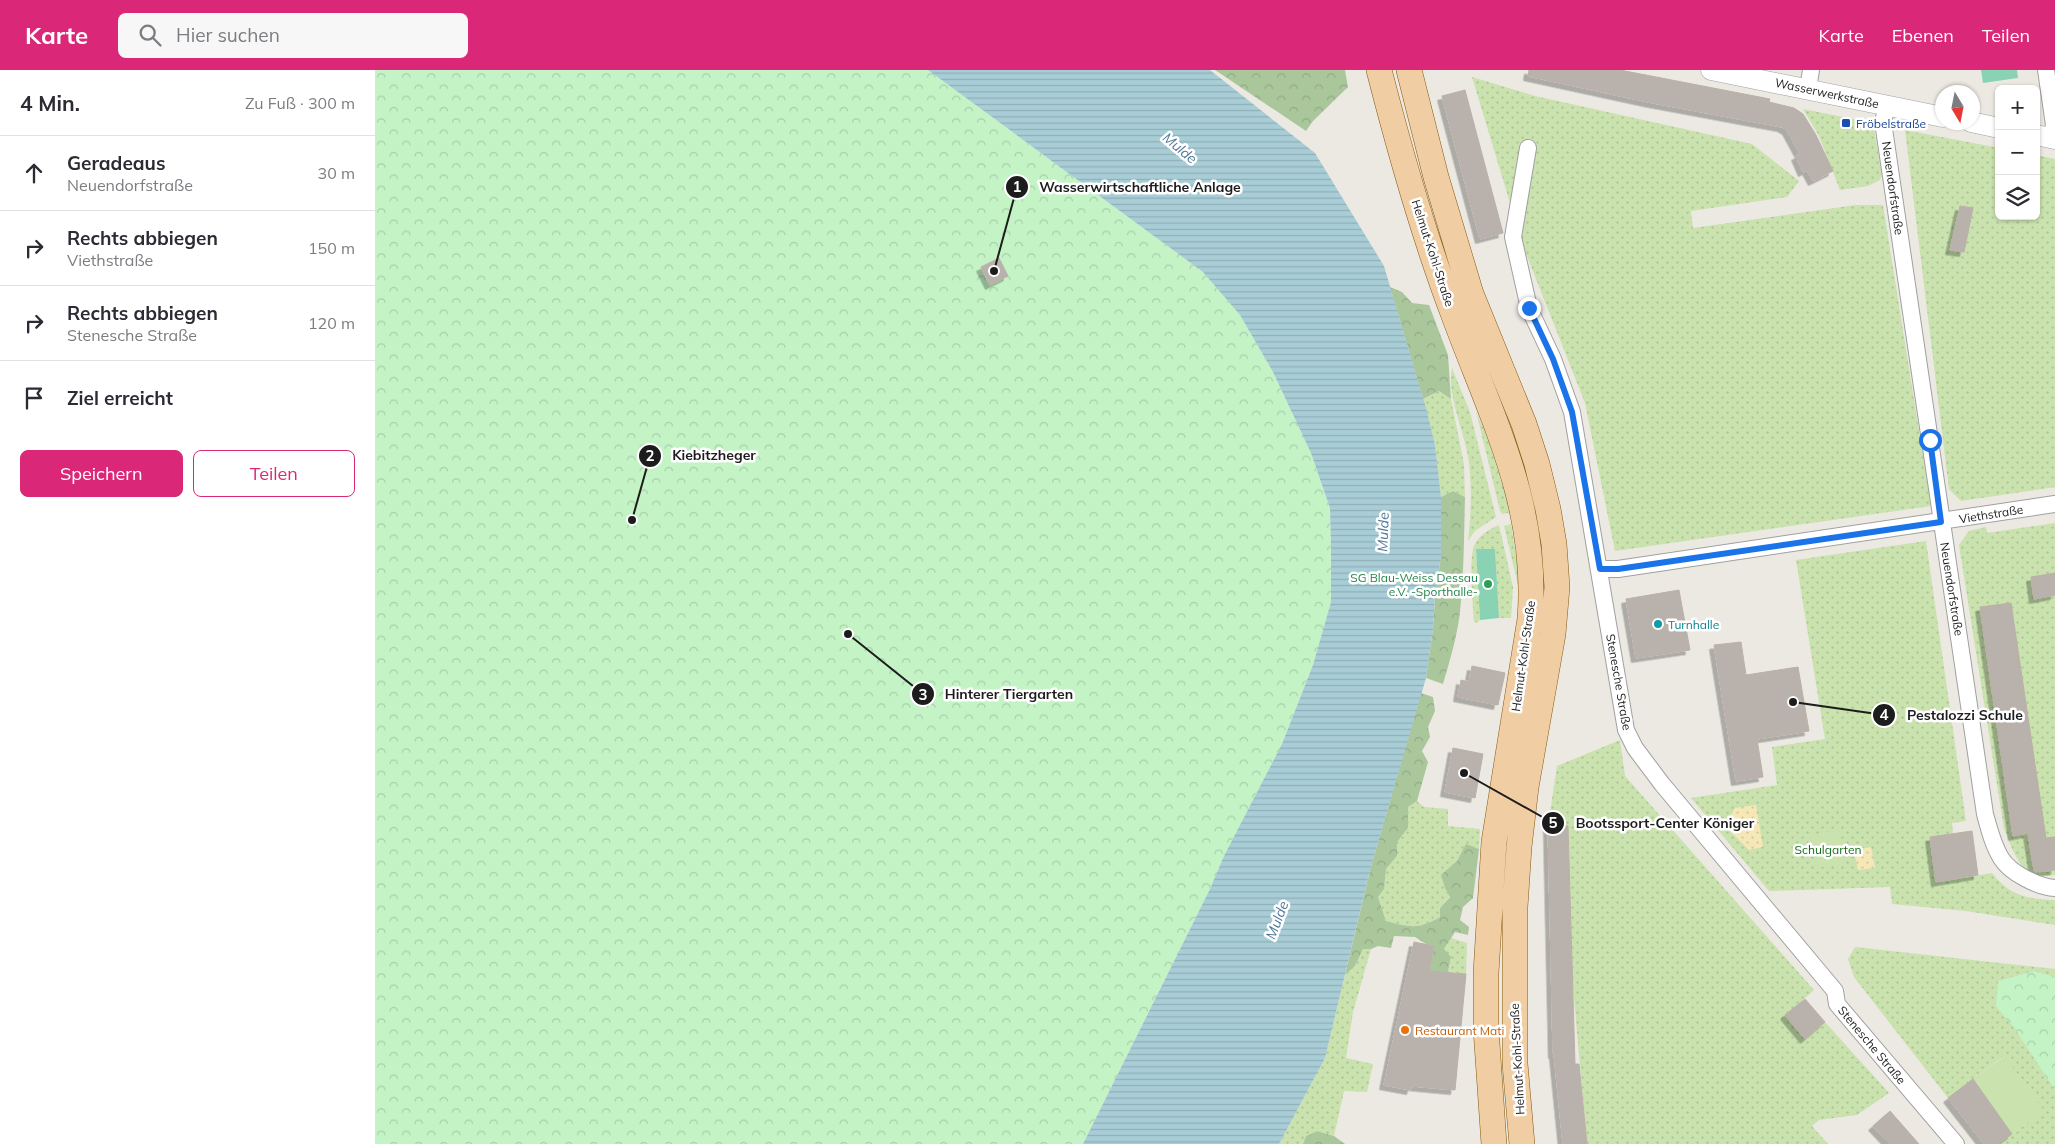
<!DOCTYPE html>
<html lang="de">
<meta charset="utf-8">
<style>
:root{--surface:#fff;--page:#f7f7f7;--text:#2b2b33;--muted:#7c7c81;--line:#e1e1e2;--accent:#db2777}
body{margin:0;font-family:Mulish,sans-serif;background:var(--page);color:var(--text)}
.controls{position:absolute;right:15px;top:15px;display:grid;overflow:hidden;border-radius:8px;box-shadow:0 1px 4px #0004}
.controls button{width:45px;height:45px;display:grid;place-items:center;padding:0;border:0;border-bottom:1px solid var(--line);background:var(--surface);color:var(--text);font:25px sans-serif}
.compass{position:absolute;left:1560px;top:15px;width:45px;height:45px;border-radius:50%;background:var(--surface);box-shadow:0 1px 4px #0004;rotate:170deg}
.stop{position:absolute;width:15px;height:15px;margin:-11px;border:4px solid #1a73e8;border-radius:50%;background:#fff}
.stop.end{background:#1a73e8;border-color:#fff;box-shadow:0 1px 5px #0008}
.list{margin:0;padding:0;list-style:none}
h2{display:flex;justify-content:space-between;align-items:center;height:65px;margin:0;padding:0 20px;font-size:21px}
h2 small{font-size:16px;font-weight:400;color:var(--muted)}
.list li{display:grid;grid-template-columns:32px 1fr auto;gap:15px;align-items:center;box-sizing:border-box;height:75px;padding:0 20px;border-top:1px solid var(--line)}
.list b{display:block;font-size:19px;white-space:nowrap}
.list p{margin:0;font-size:16px;white-space:nowrap;color:var(--muted)}
.list em{font-size:16px;font-style:normal;color:var(--muted)}
.actions{display:flex;gap:10px;padding:15px 20px}
.actions a{flex:1;padding:11px 0;border:1px solid var(--accent);border-radius:8px;text-align:center;font-size:18px;color:var(--accent)}
.actions .main{background:var(--accent);color:#fff}
.icon{flex:none;width:28px;height:28px;fill:none;stroke:currentColor;stroke-width:2;stroke-linecap:round;stroke-linejoin:round}
.map{position:relative;flex:none;width:1680px;height:1074px;overflow:hidden}
header{display:flex;align-items:center;gap:30px;box-sizing:border-box;height:70px;padding:0 25px;background:var(--accent);color:#fff}
header strong{font-size:24px}
nav{display:flex;gap:28px;margin-inline-start:auto;font-size:18px}
.search{width:350px;height:45px;background:var(--page);display:flex;align-items:center;gap:12px;box-sizing:border-box;padding:0 18px;border-radius:8px;color:var(--muted);font-size:19px}
main{display:flex}
aside{flex:1;background:var(--surface)}
.map>svg:first-child{display:block}
.grass{fill:url(#grass-dots)}
.forest{fill:url(#forest-crowns)}
.sand{fill:url(#sand-dots)}
.park{fill:url(#park-crowns)}
.garden{fill:#c9e2ae}
.pitch{fill:#89d3b4}
.water{fill:url(#water-rules)}
.building{fill:#b9b2ac;stroke:#bcb0a7;filter:url(#shadow)}
.lines{fill:none;stroke-linecap:round;stroke-linejoin:round}
.minor-casing{stroke:#a0a0a0;stroke-width:18}
.tertiary-casing{stroke:#a0a0a0;stroke-width:21}
.primary-casing{stroke:#845a10;stroke-width:26}
.minor{stroke:#fff;stroke-width:16}
.tertiary{stroke:#fff;stroke-width:20}
.primary{stroke:#f1cda3;stroke-width:25}
.route{stroke:#1a73e8;stroke-width:6}
.transit-dot{fill:#1a4fb4;stroke:#fff;stroke-width:2}
.leisure-dot{fill:#2e9e5b;stroke:#fff;stroke-width:2}
.culture-dot{fill:#0f9aa8;stroke:#fff;stroke-width:2}
.food-dot{fill:#e8710a;stroke:#fff;stroke-width:2}
.labels{text-anchor:middle;dominant-baseline:central;stroke-width:5;stroke-linejoin:round;paint-order:stroke}
.street-label{font-size:12px;fill:#1c1c1c;stroke:#fff}
.transit-label{font-size:12px;fill:#164399;stroke:#fff;text-anchor:start}
.leisure-label{font-size:12px;fill:#27864d;stroke:#fff;text-anchor:end}
.culture-label{font-size:12px;fill:#0d838f;stroke:#fff;text-anchor:start}
.park-label{font-size:12px;fill:#176d1b;stroke:#fff}
.food-label{font-size:12px;fill:#c56008;stroke:#fff;text-anchor:start}
.water-label{font-size:14px;font-style:italic;fill:#50789a;stroke:#fff}
.leader{fill:none;stroke:#1c1c1c;stroke-width:2}
.callout-dot{fill:#1c1c1c;stroke:#fff;stroke-width:2}
.mark-label{font-size:15px;text-anchor:middle;font-weight:bold;fill:#fff}
.callout-label{font-size:14px;text-anchor:middle;font-weight:bold;fill:#1c1c1c;stroke:#fff;stroke-width:5;stroke-linejoin:round;paint-order:stroke}
</style>
<header>
<strong>Karte</strong>
<div class="search"><svg class="icon" aria-label="search" viewBox="0 0 24 24"><circle cx="10" cy="10" r="6"/><path d="M15 15l6 6"/></svg>Hier suchen</div>
<nav><a>Karte</a><a>Ebenen</a><a>Teilen</a></nav>
</header>
<main>
<aside>
<h2>4 Min.<small>Zu Fuß · 300 m</small></h2>
<ul class="list">
<li><svg class="icon" aria-label="ahead" viewBox="0 0 24 24"><path d="M12 20V5M6 11l6-6 6 6"/></svg><div><b>Geradeaus</b><p>Neuendorfstraße</p></div><em>30 m</em></li>
<li><svg class="icon" aria-label="right" viewBox="0 0 24 24"><path d="M7 20v-9h11M14 6l5 5-5 5"/></svg><div><b>Rechts abbiegen</b><p>Viethstraße</p></div><em>150 m</em></li>
<li><svg class="icon" aria-label="right" viewBox="0 0 24 24"><path d="M7 20v-9h11M14 6l5 5-5 5"/></svg><div><b>Rechts abbiegen</b><p>Stenesche Straße</p></div><em>120 m</em></li>
<li><svg class="icon" aria-label="arrive" viewBox="0 0 24 24"><path d="M6 21V4h12l-3 4 3 4H6"/></svg><div><b>Ziel erreicht</b></div></li>
</ul>
<div class="actions"><a class="main">Speichern</a><a>Teilen</a></div>
</aside>
<div class="map">
<svg width="1680" height="1074" viewBox="0 0 1680 1074">
<defs>
<pattern id="grass-dots" width="8" height="8" patternUnits="userSpaceOnUse" patternTransform="scale(1.25)"><rect width="8" height="8" fill="#c9e2ae"/><path d="M2 2h.1M6 6h.1" fill="none" stroke="#acc195" stroke-width="1.8" stroke-linecap="round"/></pattern>
<pattern id="forest-crowns" width="20" height="18" patternUnits="userSpaceOnUse" patternTransform="scale(1.25)"><rect width="20" height="18" fill="#aac79c"/><path d="M2 6a3 3 0 1 1 6 0M12 15a3 3 0 1 1 6 0" fill="none" stroke="#92aa86"/></pattern>
<pattern id="sand-dots" width="8" height="8" patternUnits="userSpaceOnUse" patternTransform="scale(1.25)"><rect width="8" height="8" fill="#f6e7b7"/><path d="M2 2h.1M6 6h.1" fill="none" stroke="#d2c69d" stroke-width="1.8" stroke-linecap="round"/></pattern>
<pattern id="park-crowns" width="20" height="18" patternUnits="userSpaceOnUse" patternTransform="scale(1.25)"><rect width="20" height="18" fill="#c4f3c6"/><path d="M2 6a3 3 0 1 1 6 0M12 15a3 3 0 1 1 6 0" fill="none" stroke="#a8d0aa"/></pattern>
<pattern id="water-rules" width="6" height="5" patternUnits="userSpaceOnUse" patternTransform="scale(1.25)"><rect width="6" height="5" fill="#a8cdd6"/><path d="M0 2.5h6" fill="none" stroke="#90afb7"/></pattern>
<filter id="shadow"><feDropShadow dx="-4.5" dy="4.5" stdDeviation="0" flood-color="#0004"/></filter>
</defs>
<rect width="100%" height="100%" fill="#ece9e3"/>
<!-- grass -->
<path class="grass" d="M1097,7L1160,26L1377,74L1424,111L1412,127L1316,141L1318,158L1481,135H1508L1556,436L1240,481L1210,333L1148,176Z
M1428,39L1498,53L1507,104L1505,110L1493,116L1465,120L1444,66Z
M1530,60L1624,78V146H1661V85L1680,89V417L1586,431L1574,419Z
M1077,298L1095,342L1121,447L1100,461L1093,471C1096,446 1097,418 1094,393C1091,364 1071,326 1077,298Z
M1064,321L1076,329L1089,394L1090,427L1078,421L1066,427L1060,375L1048,329Z
M1101,341L1115,374L1135,439L1133,443L1127,444L1125,441Z
M1680,453V805C1674,805 1665,808 1660,806C1644,801 1635,773 1629,759L1584,475L1594,461L1611,457L1612,463Z
M1136,454L1143,499V515L1129,456Z
M1124,455L1138,517L1136,548H1124L1120,479H1101L1105,550L1101,553L1099,552C1098,536 1093,486 1100,474C1105,465 1114,459 1124,455Z
M1551,471L1591,751L1577,753L1578,764L1555,768L1561,812L1617,803C1635,826 1652,829 1680,830V855L1591,841L1517,834L1515,817L1394,821L1316,728L1402,715L1397,677L1450,669L1421,490Z
M1245,670L1250,706L1439,920L1411,945L1450,952L1514,1023L1482,1045L1444,1050L1437,1056L1453,1074H1212L1197,906L1193,756H1173L1182,696Z
M1042,731L1049,737L1073,739V756L1105,759L1104,779L1091,775L1082,791L1067,805L1070,818L1075,826L1065,838V847C1043,860 1035,857 1011,851L1003,827L1009,819L1011,799L1022,786V772L1033,758V737Z
M1076,868L1092,873L1091,904L1073,902L1076,887L1069,880Z
M1480,877L1680,899V1074H1623L1669,1041L1629,986L1573,1028L1479,907L1473,889Z
M988,879H996L978,942L971,988L998,994L992,1022L969,1021L959,1066L942,1061L931,1066L928,1074H904L950,988L970,905L980,896Z"/>
<!-- forest -->
<path class="forest" d="M840,0H970L973,17L938,51L931,61Z
M1015,217L1027,222L1037,233L1054,235L1073,285L1076,329L1064,321L1048,329Z
M1078,421L1090,427C1089,465 1089,504 1085,542C1082,567 1075,590 1068,614L1051,608L1058,559L1060,527L1066,486V427Z
M1046,623L1058,627L1060,641L1053,657L1055,667L1047,681L1053,692L1042,731L1033,737V758L1022,772V786L1011,799L1009,819L1003,827L1011,851C1035,857 1043,860 1065,847V838L1075,827L1070,818L1066,805L1082,791L1091,774L1104,779L1098,828L1088,837L1085,850L1094,857L1093,865L1080,862L1069,879L1076,887L1073,902H1054L1059,876L1051,874L1040,867L1019,866L1016,878L1003,876L996,879H988L980,896L970,905L995,800Z
M942,1061L959,1066L970,1074H928L931,1066Z"/>
<!-- sand -->
<path class="sand" d="M1381,735L1388,777L1374,780L1350,756L1360,738Z
M1496,777L1500,798L1483,800L1479,780Z"/>
<!-- park -->
<path class="park" d="M0,0H553L828,202L865,245L898,302L936,383L955,438L956,475V532L938,595L907,674L849,786L835,819L708,1074H0Z
M1659,901L1680,907V1020L1640,959L1621,936L1623,911Z"/>
<!-- garden -->
<path class="garden" d="M1464,760L1469,793L1441,798L1436,765Z
M1630,986L1669,1041L1637,1064L1598,1009Z"/>
<!-- pitch -->
<path class="pitch" d="M1606,0H1642L1643,8L1608,13Z
M1101,479H1120L1124,548L1105,550Z"/>
<!-- water -->
<path class="water" d="M553,0H835L940,83L1009,196L1051,338L1060,375L1066,427V486L1060,527L1058,559L1051,608L995,800L950,988L904,1074H708L835,819L849,786L907,674L938,595L956,532V475L955,438L936,383L898,302L865,245L828,202Z"/>
<!-- building -->
<path class="building" d="M1154,0H1245L1395,29L1394,32L1419,38L1428,44L1441,65L1458,101L1438,111L1432,100L1428,102L1421,86L1425,84L1412,60L1407,57L1273,32L1153,6Z
M1090,20L1128,163L1105,169L1067,26Z
M1585,136L1598,138L1589,182L1575,180Z
M624,188L633,206L615,215L606,197Z
M1680,503V525L1659,529L1656,507Z
M1304,520L1315,580L1261,588L1251,529Z
M1636,533L1671,768L1680,767V800L1661,802L1659,801L1653,763L1638,766L1605,537Z
M1366,572L1371,605L1423,597L1434,661L1382,669L1388,707L1361,711L1339,575Z
M1097,596L1130,603L1123,635L1083,627L1086,610L1094,612Z
M1078,678L1108,684L1100,728L1070,722Z
M1173,756H1193L1200,994H1204L1212,1074H1188L1179,984H1178Z
M1597,761L1603,805L1561,812L1555,767Z
M1039,872L1059,876L1054,901L1091,904L1080,1020L1037,1016L1036,1020L1009,1015Z
M1430,929L1450,952L1430,969L1410,945Z
M1598,1009L1637,1064L1623,1074H1609L1573,1028Z
M1515,1041L1544,1074H1515L1498,1056Z"/>
<g class="lines">
<!-- minor casing -->
<g class="minor-casing">
<path id="minor" d="M1671,0L1679,55L1676,68
M1433,19L1436,0
M1512,36L1508,52L1610,744C1614,759 1618,775 1626,788C1635,803 1663,817 1680,818
M1153,78L1138,167L1154,238L1178,289L1197,342L1251,660L1260,678L1287,714L1460,921L1462,934L1581,1074
M1225,499H1243L1680,434"/>
</g>
<!-- tertiary casing -->
<g class="tertiary-casing">
<path id="tertiary" d="M1336,0L1568,47
M1596,52L1624,58
M1661,65L1680,69"/>
</g>
<!-- primary casing -->
<g class="primary-casing">
<path id="primary" d="M1004,0C1025,82 1048,164 1078,243C1116,347 1164,434 1155,549L1119,772L1111,903V959L1119,1074
M1034,0L1061,107L1096,224L1149,354L1162,394L1173,439L1179,474L1182,517L1178,564L1151,717L1144,777L1140,837V994L1147,1074"/>
</g>
<!-- minor -->
<use href="#minor" class="minor"/>
<!-- tertiary -->
<use href="#tertiary" class="tertiary"/>
<!-- primary -->
<use href="#primary" class="primary"/>
</g>
<g class="lines">
<!-- route -->
<path class="route" d="M1154,238L1178,289L1197,342L1225,499H1243L1566,452L1555,370"/>
</g>
<!-- markers -->
<rect class="transit-dot" x="1466" y="48" width="10" height="10" rx="2.5"/>
<circle class="leisure-dot" cx="1113" cy="514" r="5"/>
<circle class="culture-dot" cx="1283" cy="554" r="5"/>
<circle class="food-dot" cx="1030" cy="960" r="5"/>
<g class="labels">
<!-- street labels -->
<g class="street-label">
<text transform="translate(1452 23) rotate(12)">Wasserwerkstraße</text>
<text transform="translate(1518 118) rotate(82)">Neuendorfstraße</text>
<text transform="translate(1058 183) rotate(72)">Helmut-Kohl-Straße</text>
<text transform="translate(1616 444) rotate(-9)">Viethstraße</text>
<text transform="translate(1577 519) rotate(81)">Neuendorfstraße</text>
<text transform="translate(1148 586) rotate(-82)">Helmut-Kohl-Straße</text>
<text transform="translate(1244 612) rotate(80)">Stenesche Straße</text>
<text transform="translate(1497 975) rotate(50)">Stenesche Straße</text>
<text transform="translate(1142 989) rotate(-93)">Helmut-Kohl-Straße</text>
</g>
<!-- transit labels -->
<g class="transit-label">
<text x="1481" y="53">Fröbelstraße</text>
</g>
<!-- leisure labels -->
<g class="leisure-label">
<text x="1103" y="507">SG Blau-Weiss Dessau<tspan x="1103" dy="14">e.V. -Sporthalle-</tspan></text>
</g>
<!-- culture labels -->
<g class="culture-label">
<text x="1293" y="554">Turnhalle</text>
</g>
<!-- park labels -->
<g class="park-label">
<text x="1453" y="779">Schulgarten</text>
</g>
<!-- food labels -->
<g class="food-label">
<text x="1040" y="960">Restaurant Mati</text>
</g>
<!-- water labels -->
<g class="water-label">
<text transform="translate(805 78) rotate(40)">Mulde</text>
<text transform="translate(1008 462) rotate(-88)">Mulde</text>
<text transform="translate(902 850) rotate(-69)">Mulde</text>
</g>
</g>
<!-- callouts -->
<path class="leader" d="M619 201L642 117M257 450L275 386M473 564L548 624M1418 632L1509 645M1089 703L1178 753"/>
<g class="callout-dot">
<circle cx="619" cy="201" r="5"/>
<circle cx="257" cy="450" r="5"/>
<circle cx="473" cy="564" r="5"/>
<circle cx="1418" cy="632" r="5"/>
<circle cx="1089" cy="703" r="5"/>
<circle cx="642" cy="117" r="12"/>
<circle cx="275" cy="386" r="12"/>
<circle cx="548" cy="624" r="12"/>
<circle cx="1509" cy="645" r="12"/>
<circle cx="1178" cy="753" r="12"/>
</g>
<g class="mark-label">
<text x="642" y="122">1</text>
<text x="275" y="391">2</text>
<text x="548" y="630">3</text>
<text x="1509" y="650">4</text>
<text x="1178" y="758">5</text>
</g>
<g class="callout-label">
<text x="765" y="122">Wasserwirtschaftliche Anlage</text>
<text x="339" y="390">Kiebitzheger</text>
<text x="634" y="629">Hinterer Tiergarten</text>
<text x="1590" y="650">Pestalozzi Schule</text>
<text x="1290" y="758">Bootssport-Center Königer</text>
</g>
</svg>
<div class="controls">
<button>+</button>
<button>−</button>
<button><svg class="icon" aria-label="layers" viewBox="0 0 24 24"><path d="M12 4l9 5-9 5-9-5zM3 14l9 5 9-5"/></svg></button>
</div>
<svg class="compass" viewBox="-18 -18 36 36"><path d="M0-13l5 13h-10z" fill="#e53935"/><path d="M0 13l5-13h-10z" fill="#7c7c81"/></svg>
<div class="stop" style="left:1555px;top:370px"></div>
<div class="stop end" style="left:1154px;top:238px"></div>
</div>
</main>
